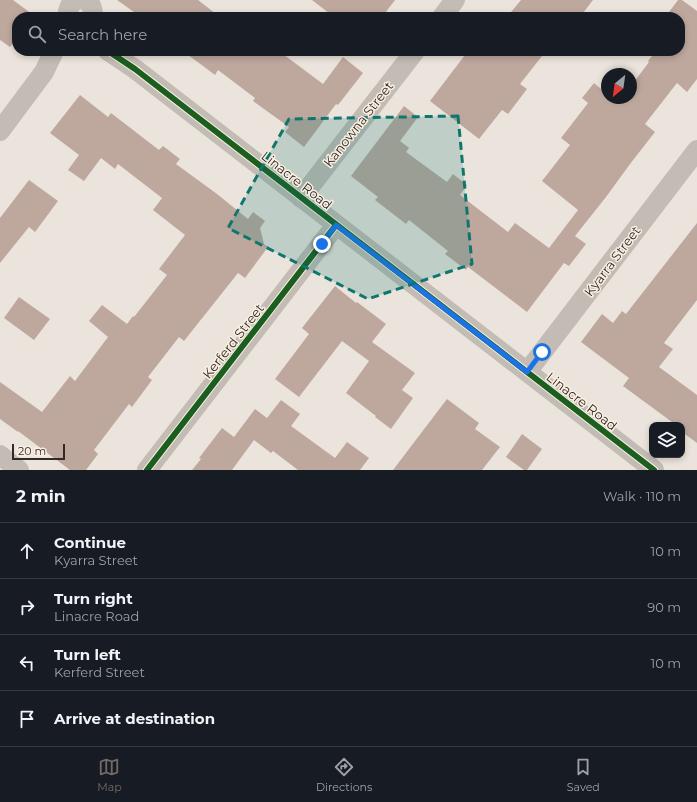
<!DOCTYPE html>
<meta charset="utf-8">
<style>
:root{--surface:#171b24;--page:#20242c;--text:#f1f3f6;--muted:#9ea1a6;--line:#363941;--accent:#736b65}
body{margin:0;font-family:Montserrat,sans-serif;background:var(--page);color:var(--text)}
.controls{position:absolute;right:12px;bottom:12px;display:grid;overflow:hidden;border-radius:8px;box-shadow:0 2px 6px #0003}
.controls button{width:36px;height:36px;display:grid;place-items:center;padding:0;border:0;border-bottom:1px solid var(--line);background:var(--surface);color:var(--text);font:20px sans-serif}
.compass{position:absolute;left:601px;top:68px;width:36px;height:36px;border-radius:50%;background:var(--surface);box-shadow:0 2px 6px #0003;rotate:209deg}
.scale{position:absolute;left:12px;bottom:10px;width:53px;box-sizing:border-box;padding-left:4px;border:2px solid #332a25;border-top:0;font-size:11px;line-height:14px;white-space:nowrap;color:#332a25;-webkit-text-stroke:3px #f9efe2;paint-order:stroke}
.stop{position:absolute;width:12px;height:12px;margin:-9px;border:3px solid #1a73e8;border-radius:50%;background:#fff}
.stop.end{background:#1a73e8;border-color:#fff;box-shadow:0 1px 4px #0008}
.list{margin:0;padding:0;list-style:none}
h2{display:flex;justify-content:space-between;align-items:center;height:52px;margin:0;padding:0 16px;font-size:17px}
h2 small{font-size:13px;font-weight:400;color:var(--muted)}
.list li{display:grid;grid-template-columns:26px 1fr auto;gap:12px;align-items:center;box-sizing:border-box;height:56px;padding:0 16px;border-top:1px solid var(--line)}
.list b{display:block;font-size:15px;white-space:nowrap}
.list p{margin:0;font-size:13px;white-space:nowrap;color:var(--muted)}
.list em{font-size:13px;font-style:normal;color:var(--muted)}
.icon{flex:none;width:22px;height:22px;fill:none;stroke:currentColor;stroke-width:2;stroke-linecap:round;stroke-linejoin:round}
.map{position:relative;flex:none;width:697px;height:470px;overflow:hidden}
.search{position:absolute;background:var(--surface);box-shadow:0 2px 6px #0003;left:12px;right:12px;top:12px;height:44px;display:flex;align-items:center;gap:10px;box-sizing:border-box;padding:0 14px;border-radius:16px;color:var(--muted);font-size:15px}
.sheet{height:276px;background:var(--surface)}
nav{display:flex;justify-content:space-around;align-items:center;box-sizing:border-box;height:56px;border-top:1px solid var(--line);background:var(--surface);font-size:11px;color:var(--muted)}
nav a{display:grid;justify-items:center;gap:2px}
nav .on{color:var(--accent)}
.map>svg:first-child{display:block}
.building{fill:#bea89e}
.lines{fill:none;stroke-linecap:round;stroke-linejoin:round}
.street{stroke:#c3bcb5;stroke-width:20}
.cycleway-casing{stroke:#f9efe2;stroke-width:8}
.cycleway{stroke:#1b5e20;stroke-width:6}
.route{stroke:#1a73e8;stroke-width:5}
.marked{fill:#0f766e;fill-opacity:0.2;stroke:#0f766e;stroke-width:3;stroke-dasharray:8 5;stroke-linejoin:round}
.labels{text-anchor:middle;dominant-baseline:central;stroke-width:3;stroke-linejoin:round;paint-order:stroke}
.street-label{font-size:13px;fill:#332a25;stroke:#f9efe2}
</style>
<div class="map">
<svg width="697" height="470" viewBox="0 0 697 470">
<rect width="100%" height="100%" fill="#ebe4dc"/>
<!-- building -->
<path class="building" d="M0,0H13L36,17H17V38L10,47L0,40Z
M117,0H198L220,17H141Z
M312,0H395L382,17H334Z
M521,0H593L580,17H507Z
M678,0H682L697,11V79L687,92L677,83L645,124L655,132L630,164L606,197L575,236L586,244L569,266L564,263L527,312L468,267L466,270L445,254L448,251L409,220L406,224L375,200L378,197L351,176L404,106L418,117L400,141L409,148L406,152L447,182L453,174L467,185L460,195L508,232L515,223L549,248L578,210L542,181L570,145L561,138L588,103L582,98L594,83L607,94V98H631V86L649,62L648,61L656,51H680V17H675L669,12Z
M183,51H279L323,84L343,57L363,73L338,105L336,104L304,147L285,132L289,127L253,101L255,98L218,70L215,75Z
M468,51H546L520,84L527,89L508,114L502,110L479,139L430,101Z
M80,95L108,117L111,113L159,150L163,146L180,159L176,164L217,194L248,219L253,212L265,221L260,228L264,244L268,247L245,278L238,273L184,341L179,337L148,377L152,380L132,407L129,404L94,450L98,454L86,470H70L18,431V432L0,419V382L42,412L70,376L75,381L108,337L89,321L102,305L127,324L133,316L134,317L167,275L159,269L185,235L153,210L162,198L118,164L115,169L101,158L84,181L68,170L79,155L50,133Z
M29,180L58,201L35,232L29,227L0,263V218Z
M697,223V300L664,343L673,349L659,367L697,395V443L682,432V425H676L623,386L629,378L581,342L602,314L613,323L622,311L626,314Z
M335,286L356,303L357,302L386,324L372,342L415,373L402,390L413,398L391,429L375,417L376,416L346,393L369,361L342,341L299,397L275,379L309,334L302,328Z
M19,297L50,319L34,340L4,318Z
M447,399L479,423L475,429L500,447L482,470H393Z
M281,400L300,414L291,426L335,458L347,442L369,458L360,470H298L273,451L271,453L254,440L232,470H192L201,459L199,458L222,428L234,437L255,409L267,418Z
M522,434L542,449L527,470H524L506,457Z"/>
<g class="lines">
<!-- street -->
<path class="street" d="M85,0C92,4 93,9 93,17
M67,17C68,10 69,5 75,0
M442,17L455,0
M108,51L135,69L654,470
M0,131L44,72L54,51
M301,198L415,51
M527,372L697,150
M0,455L19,470
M147,470L336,225"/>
<!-- cycleway casing -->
<g class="cycleway-casing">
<path id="cycleway" d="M108,51L135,69L654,470
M147,470L336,225"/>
</g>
<!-- cycleway -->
<use href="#cycleway" class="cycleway"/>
</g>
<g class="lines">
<!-- route -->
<path class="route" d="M322,244L336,225L527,372L542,352"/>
</g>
<!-- marked area -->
<path class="marked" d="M458,116L472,264L368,299L228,228L289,119Z"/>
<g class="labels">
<!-- street labels -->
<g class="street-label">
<text transform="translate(358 124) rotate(-52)">Kanowna Street</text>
<text transform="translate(297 180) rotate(38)">Linacre Road</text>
<text transform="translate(612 261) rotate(-53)">Kyarra Street</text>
<text transform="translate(233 341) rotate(-52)">Kerferd Street</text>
<text transform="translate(582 401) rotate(38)">Linacre Road</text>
</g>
</g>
</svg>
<div class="controls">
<button><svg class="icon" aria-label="layers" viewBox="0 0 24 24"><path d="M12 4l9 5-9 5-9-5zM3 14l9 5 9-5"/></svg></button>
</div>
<svg class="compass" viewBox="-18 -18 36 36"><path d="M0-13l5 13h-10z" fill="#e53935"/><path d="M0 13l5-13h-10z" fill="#9ea1a6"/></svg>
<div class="scale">20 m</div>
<div class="stop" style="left:542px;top:352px"></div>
<div class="stop end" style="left:322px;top:244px"></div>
<div class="search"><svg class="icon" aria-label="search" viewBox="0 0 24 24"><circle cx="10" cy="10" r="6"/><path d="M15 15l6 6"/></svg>Search here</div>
</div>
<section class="sheet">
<h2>2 min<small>Walk · 110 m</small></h2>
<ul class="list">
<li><svg class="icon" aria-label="ahead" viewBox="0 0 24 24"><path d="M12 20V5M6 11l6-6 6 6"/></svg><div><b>Continue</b><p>Kyarra Street</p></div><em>10 m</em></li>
<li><svg class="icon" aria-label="right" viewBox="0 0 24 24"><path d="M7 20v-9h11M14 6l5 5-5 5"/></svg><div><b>Turn right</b><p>Linacre Road</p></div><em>90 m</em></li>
<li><svg class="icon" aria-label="left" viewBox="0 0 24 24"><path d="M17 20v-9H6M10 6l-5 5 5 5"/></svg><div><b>Turn left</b><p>Kerferd Street</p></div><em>10 m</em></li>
<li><svg class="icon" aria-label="arrive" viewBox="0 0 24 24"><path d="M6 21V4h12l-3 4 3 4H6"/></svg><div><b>Arrive at destination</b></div></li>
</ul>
</section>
<nav>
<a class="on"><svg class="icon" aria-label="map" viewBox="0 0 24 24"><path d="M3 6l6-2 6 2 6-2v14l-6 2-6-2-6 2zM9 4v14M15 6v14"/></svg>Map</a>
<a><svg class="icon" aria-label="directions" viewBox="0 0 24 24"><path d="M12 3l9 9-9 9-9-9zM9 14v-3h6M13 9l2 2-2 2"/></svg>Directions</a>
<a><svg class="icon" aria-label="saved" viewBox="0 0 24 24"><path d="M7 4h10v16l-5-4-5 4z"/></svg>Saved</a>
</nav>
